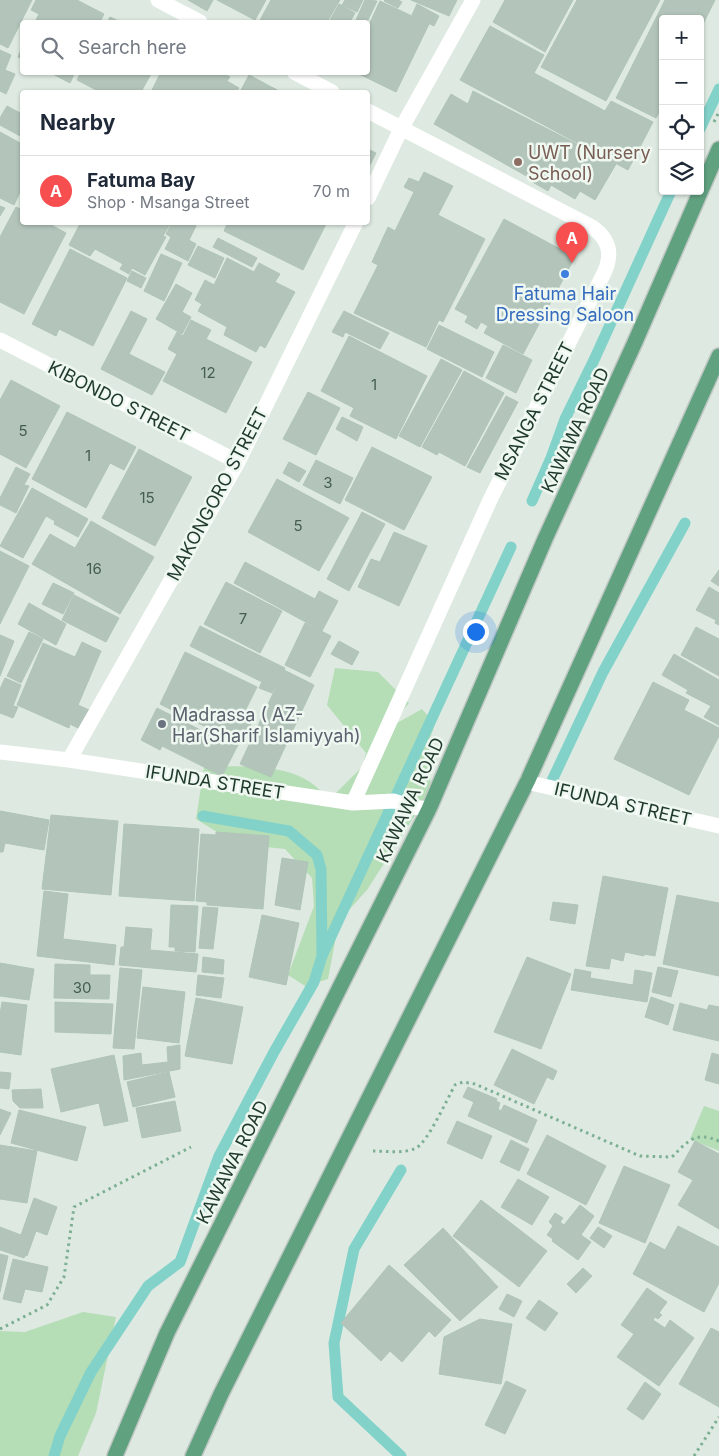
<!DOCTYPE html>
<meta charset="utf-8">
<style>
:root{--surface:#fff;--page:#f2f2f3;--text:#1f2937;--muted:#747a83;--line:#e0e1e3;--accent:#f74f50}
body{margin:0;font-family:Inter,sans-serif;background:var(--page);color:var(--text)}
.controls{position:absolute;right:15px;top:15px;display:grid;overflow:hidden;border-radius:5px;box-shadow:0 1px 4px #0004}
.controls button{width:45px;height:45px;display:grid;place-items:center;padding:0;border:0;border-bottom:1px solid var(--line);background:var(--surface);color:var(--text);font:25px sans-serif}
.you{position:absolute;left:475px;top:631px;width:18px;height:18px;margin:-12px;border:4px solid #fff;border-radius:50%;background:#1a73e8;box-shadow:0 0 0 8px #1a73e833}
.badge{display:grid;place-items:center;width:32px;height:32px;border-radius:50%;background:var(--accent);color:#fff;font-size:16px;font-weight:700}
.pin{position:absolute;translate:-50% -41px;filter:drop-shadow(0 1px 2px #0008)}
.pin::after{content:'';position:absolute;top:26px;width:18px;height:15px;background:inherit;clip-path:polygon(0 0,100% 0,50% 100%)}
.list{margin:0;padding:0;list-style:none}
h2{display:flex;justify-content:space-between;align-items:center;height:65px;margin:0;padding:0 20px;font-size:21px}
h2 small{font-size:16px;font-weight:400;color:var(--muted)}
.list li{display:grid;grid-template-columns:32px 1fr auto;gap:15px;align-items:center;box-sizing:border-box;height:70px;padding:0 20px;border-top:1px solid var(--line)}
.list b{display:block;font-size:19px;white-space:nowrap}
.list p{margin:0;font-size:16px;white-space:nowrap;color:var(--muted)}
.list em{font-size:16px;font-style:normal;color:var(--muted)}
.icon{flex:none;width:28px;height:28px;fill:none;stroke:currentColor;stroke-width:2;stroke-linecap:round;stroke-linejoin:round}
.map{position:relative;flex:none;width:719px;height:1456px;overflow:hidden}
.search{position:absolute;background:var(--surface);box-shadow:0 1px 4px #0004;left:20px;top:20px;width:350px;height:55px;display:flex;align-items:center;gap:12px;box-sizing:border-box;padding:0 18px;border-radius:5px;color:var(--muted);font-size:19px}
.panel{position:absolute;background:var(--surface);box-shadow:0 1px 4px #0004;left:20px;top:90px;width:350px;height:135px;border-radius:5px}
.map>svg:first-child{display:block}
.green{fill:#b5ddb6}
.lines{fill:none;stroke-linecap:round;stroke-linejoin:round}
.stream{stroke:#83d2ca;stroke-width:11}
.building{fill:#b3c5ba;stroke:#b0c4b7}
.primary-casing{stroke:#c0c8c4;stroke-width:18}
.path{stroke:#7daf93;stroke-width:3;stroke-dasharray:2.5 4;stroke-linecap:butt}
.minor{stroke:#fff;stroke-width:15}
.primary{stroke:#60a180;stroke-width:15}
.education-dot{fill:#8d6e63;stroke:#eef7f0;stroke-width:2}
.shop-dot{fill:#3f7fe0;stroke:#eef7f0;stroke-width:2}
.worship-dot{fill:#6b7280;stroke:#eef7f0;stroke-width:2}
.labels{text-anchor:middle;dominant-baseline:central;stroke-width:5;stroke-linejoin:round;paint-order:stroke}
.number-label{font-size:15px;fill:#445d50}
.education-label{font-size:18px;fill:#785e54;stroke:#eef7f0;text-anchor:start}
.shop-label{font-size:18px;fill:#366cbe;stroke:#eef7f0}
.street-label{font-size:18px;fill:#1f3a2c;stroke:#eef7f0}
.worship-label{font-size:18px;fill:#5b616d;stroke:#eef7f0;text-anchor:start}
</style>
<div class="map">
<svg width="719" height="1456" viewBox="0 0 719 1456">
<rect width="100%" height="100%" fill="#deeae1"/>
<!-- green -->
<path class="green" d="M335,668L378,672L409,703L398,716L397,723L422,709L435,724L429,741L431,796L415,815L367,890L339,921L328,979L305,986L288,975L314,906L312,878L285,849L236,844L196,819L204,767C237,766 282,763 310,782C317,787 324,794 330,799L362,767L366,753L327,705Z
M704,1106L719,1111V1151L690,1139Z
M83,1312L116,1317L96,1413L78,1456H0V1331L25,1332Z"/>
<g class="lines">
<!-- stream -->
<path class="stream" d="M700,129L719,89
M532,501L551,458L565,419L594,360L671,191
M549,787L603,672L685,523
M203,816L289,831L317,855L321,869L322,954
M401,1170L354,1249L334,1343L338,1397L401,1456
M54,1456L60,1436L91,1372L148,1286L180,1262L219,1156L274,1052L314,982L322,956L511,547"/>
</g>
<!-- building -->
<path class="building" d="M0,0H32L8,48L0,44Z
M36,0H77L104,14L100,22H35L39,14L31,10Z
M188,0H213L207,11Z
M217,0H266L255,20Z
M271,0H340L327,22H259Z
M345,0H363L357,12L342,5Z
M365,0L377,1L367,22H355Z
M385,0H398L402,2L398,8L384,1Z
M411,0H457L449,16Z
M505,0H573L545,52L493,22Z
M577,0H660L606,101L541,67Z
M665,0H715L700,30V19H663V105L656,118L616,98Z
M380,1L429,24L396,92L355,72H368V27Z
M339,4L355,13L350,22H329Z
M417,4L439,16L434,26L412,15Z
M110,17L121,22H107Z
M490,26L544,55L534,73L605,111L611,101L653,122L628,170L460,80Z
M22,47V59L18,57Z
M0,50L11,55L5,70L15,74L6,94L0,91Z
M49,72H75L70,83Z
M81,72H152L141,92H100L77,80Z
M161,72H221L230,77L227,81L239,88L236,92H151Z
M249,75L281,92H240Z
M473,91L616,164L595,200L580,191L575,199L551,185L548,191L529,180L530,178L434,124L451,94L468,104Z
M7,106L22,114V137L0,125V118Z
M0,132L22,144V188L14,205L0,198Z
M368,149L376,153L368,169Z
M424,172L453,186L438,215L485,239L443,322L439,320L426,347L354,313L378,265L372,262L388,227L395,231L414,192L404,187L409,178L419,182Z
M0,206L5,208L0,216Z
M16,207L22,210V222H46L66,233L24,314L0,302V237Z
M504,219L575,257L523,354L484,333L488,326L481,322L477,329L465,322L468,316L455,309Z
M81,222H167L170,224L163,236L166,237L145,275L132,268L129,274L120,269L123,264L95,249L90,256L69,245Z
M179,222H189L196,226L189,240L196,244L188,261L165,249L171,237L166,234L172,223L177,226Z
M228,222H327L303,270L224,231Z
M218,238L257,258L252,267L213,247Z
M198,246L224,258L215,278L188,265Z
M70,249L127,278L93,346L59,329L56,336L32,324Z
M161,254L182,263L164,301L144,291Z
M227,258L254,272L259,263L280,274L275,282L295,292L265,348L260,345L256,352L224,335L227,327L198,311L202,304L195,300L205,280L214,285Z
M529,263L534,265L531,270L533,272L520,296L515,298L517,294L514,292Z
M132,271L146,278L141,288L127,281Z
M176,284L192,293L182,312L191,317L182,334L156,319Z
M131,311L147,319L129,354L165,372L152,395L101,369Z
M344,311L389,333L380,349L345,332L343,337L332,332Z
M191,320L211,330L206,339L252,362L226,413L163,381L177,354L168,349L177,332L183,336Z
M439,325L494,352L482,377L427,349Z
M349,336L427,376L396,439L350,416L354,408L321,391Z
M503,345L532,360L516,393L486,378Z
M441,359L462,370L420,447L399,436Z
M464,371L504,393L465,466L439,452L437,455L422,447Z
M11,380L60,406L26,468L0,454V400Z
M308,392L340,408L316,455L283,439Z
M506,396L518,402L480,473L467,467Z
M67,412L136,447L124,470L110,463L86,508L32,479Z
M342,417L363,427L357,441L336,429Z
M372,447L432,477L404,530L345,500Z
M139,449L192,477L155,546L102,518Z
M316,460L353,478L340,504L303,485Z
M289,462L306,471L299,482L283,473Z
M16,467L30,474L24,485L29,486L16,513L0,505V498Z
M277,479L349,518L319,571L248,532Z
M32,488L88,519L78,537L54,524L55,521L46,516L23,558L0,546Z
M362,512L385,524L349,591L327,579Z
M91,521L154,557L120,614L32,564L50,534L75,548Z
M394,532L427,546L399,606L358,587L371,559L380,562Z
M0,551L29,566L0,624Z
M245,562L315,599L319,591L338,601L322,631L234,583Z
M719,570V586L711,581Z
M226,582L282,611L260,653L204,624Z
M53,583L74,593L63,614L42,604Z
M709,587L719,593V625L715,623L716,620L696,610Z
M74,595L119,618L106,642L62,620Z
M29,603L66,624L56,645L18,624Z
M305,623L331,636L310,677L285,665Z
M200,626L285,668L272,693L259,688L262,682L190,646Z
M696,627L719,639V676L681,655Z
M29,632L43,639L21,683L7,676Z
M0,635L14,641L0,676Z
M339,641L359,652L352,665L331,654Z
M82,642L101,651L78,705L89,710L80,729L70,724L69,728L17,705L43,643L75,657Z
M185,652L257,687L242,717L252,722L240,744L160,704Z
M674,654L719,680V725L704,717L711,706L686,693L688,690L662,675Z
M284,670L314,685L271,777L240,764Z
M5,678L21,685L13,706L18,707L13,718L0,713V689Z
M653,682L689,700L684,710L719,728V736L689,795L614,759Z
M157,708L218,739L220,736L238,745L222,776L162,746L160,750L141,740Z
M0,811L49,820L44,850L5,843L3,852H0Z
M51,815L118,821L111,895L42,889Z
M124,824L199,829L194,901L119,896Z
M216,832L269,836L263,909L207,905V902L196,901L201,834L216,835Z
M282,858L308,862L300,910L275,905Z
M603,876L668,888L655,956L644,954V956L625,952L623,961L611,958L609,969L586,966Z
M44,891L68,894L63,939L116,945L114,965L37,956Z
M677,895L719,903V976L663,964Z
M553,902L578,905L575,924L550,920Z
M171,905L198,906L195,952L175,951V947H169Z
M203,907L218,908L213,949L199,948Z
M262,915L299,923L286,985L249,977Z
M126,927L152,929L150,950L198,954L196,972L119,965L121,947H124Z
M203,957L224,960L223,974L202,972Z
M527,957L571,974L541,1049L494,1032Z
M0,963L34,969L29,1000L0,996Z
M55,964L90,965V975H110L109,999L54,998Z
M658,967L678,971L671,997L652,992Z
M120,968L142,970L134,1049L113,1048Z
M575,969L591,972L590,978L633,985L635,970L652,973L647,1002L571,990Z
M198,975L224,978L221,998L196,995Z
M143,987L185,992L179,1043L137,1038Z
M651,997L674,1005L668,1025L645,1017Z
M196,998L243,1007L232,1064L185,1056Z
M2,1002L27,1005L21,1055L0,1052V1014Z
M55,1002L113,1004L111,1034L55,1032Z
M680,1003L707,1010L709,1005L719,1007V1041L673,1030Z
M180,1045V1069L124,1080L123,1056L141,1053L142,1065L168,1062L167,1047Z
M512,1049L557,1071L553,1080L547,1077L534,1104L494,1085Z
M712,1053L719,1055V1084L705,1080Z
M114,1055L128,1121L104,1126L99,1103L61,1112L51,1069Z
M0,1072L11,1073L9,1089L0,1088Z
M169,1072L175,1097L133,1107L127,1082Z
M468,1087L497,1099L496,1101L500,1103L498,1109L501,1111L504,1105L537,1120L527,1143L468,1116L474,1102L463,1097Z
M41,1089L43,1108H20L13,1101L12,1090Z
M175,1101L181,1131L142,1138L136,1108Z
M0,1109L11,1113L0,1135Z
M19,1110L86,1127L77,1161L11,1143Z
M457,1121L492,1136L482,1159L447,1143Z
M547,1135L606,1166L586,1205L527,1174Z
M511,1140L529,1149L519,1171L500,1162Z
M695,1141L719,1154V1229L678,1205L693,1180L678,1172Z
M0,1145L37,1151L27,1203L0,1199Z
M624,1166L670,1185L645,1243L599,1223Z
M518,1179L549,1197L532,1225L501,1207Z
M34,1198L57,1207L47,1235L36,1231L27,1256L26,1255L24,1258L0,1250V1227L21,1235Z
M481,1200L547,1251L519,1287L453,1236Z
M580,1205L594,1216L581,1235L591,1242L578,1260L552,1241L553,1239L547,1235L553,1226L549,1222L555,1213L563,1218L560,1222L564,1225Z
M678,1226L719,1247V1283L704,1312L633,1274L650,1242L665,1250Z
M598,1227L612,1236L604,1248L590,1238Z
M443,1228L498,1287L460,1321L404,1265Z
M0,1254L8,1256L0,1292Z
M13,1259L48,1267L42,1292L25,1289L21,1303L3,1299Z
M389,1265L451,1320L435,1337L429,1331L402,1362L390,1351L381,1361L341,1323Z
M583,1268L592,1276L576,1293L567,1284Z
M647,1288L667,1302L659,1313L662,1315L658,1319L655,1317L653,1320L665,1328L670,1320L694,1338L659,1386L617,1357L634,1334L621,1325Z
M507,1294L522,1301L514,1317L499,1309Z
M539,1300L558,1313L545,1331L526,1318Z
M480,1319L512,1324L501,1384L439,1374L444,1337Z
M711,1328L719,1332V1407L679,1384Z
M506,1381L526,1390L505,1434L485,1425Z
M645,1382L661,1394L643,1420L627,1409Z"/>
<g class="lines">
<!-- primary casing -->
<g class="primary-casing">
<path id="primary" d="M115,1456L167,1333L429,809L545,539L635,342L719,149
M193,1456L221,1394L528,780L719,356"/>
</g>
<!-- path -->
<path class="path" d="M714,122L719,112
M373,1151C386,1151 404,1154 416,1148C428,1142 447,1099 455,1085L463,1082L475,1084L640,1156L672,1157C688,1141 695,1131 719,1141
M0,1329L47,1305L64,1277L74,1207L191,1147
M694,1456L719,1417"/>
<!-- minor -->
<path class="minor" d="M158,0L200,22
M294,72L332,92
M368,198L401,129L473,0
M0,340L238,462
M0,752L69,760L353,803L394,801L412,807L429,809
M69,760L238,462L356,222
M528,780L535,784L719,826
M353,803L490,500L604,273C613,254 609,239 592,227L368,111"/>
<!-- primary -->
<use href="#primary" class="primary"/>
</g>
<!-- markers -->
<circle class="education-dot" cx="518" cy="162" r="5"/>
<circle class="shop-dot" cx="565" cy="274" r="5"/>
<circle class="worship-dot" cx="162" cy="724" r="5"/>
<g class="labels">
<!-- number labels -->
<g class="number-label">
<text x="208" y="372">12</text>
<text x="374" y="384">1</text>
<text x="23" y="430">5</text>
<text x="88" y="455">1</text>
<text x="328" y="482">3</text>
<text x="147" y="497">15</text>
<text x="298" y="525">5</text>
<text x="94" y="568">16</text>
<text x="243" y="618">7</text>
<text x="82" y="987">30</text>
</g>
<!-- education labels -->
<g class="education-label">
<text x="528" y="152">UWT (Nursery<tspan x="528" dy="21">School)</tspan></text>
</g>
<!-- shop labels -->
<g class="shop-label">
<text x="565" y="293">Fatuma Hair<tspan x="565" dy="21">Dressing Saloon</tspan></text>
</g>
<!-- street labels -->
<g class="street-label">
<text transform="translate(119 401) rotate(27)">KIBONDO STREET</text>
<text transform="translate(534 411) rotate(-63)">MSANGA STREET</text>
<text transform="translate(575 430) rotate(-65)">KAWAWA ROAD</text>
<text transform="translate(217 494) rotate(-62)">MAKONGORO STREET</text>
<text transform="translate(215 782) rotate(9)">IFUNDA STREET</text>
<text transform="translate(410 800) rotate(-65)">KAWAWA ROAD</text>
<text transform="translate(623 804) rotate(13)">IFUNDA STREET</text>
<text transform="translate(232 1162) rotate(-63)">KAWAWA ROAD</text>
</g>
<!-- worship labels -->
<g class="worship-label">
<text x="172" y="714">Madrassa ( AZ-<tspan x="172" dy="21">Har(Sharif Islamiyyah)</tspan></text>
</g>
</g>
</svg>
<div class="controls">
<button>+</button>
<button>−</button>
<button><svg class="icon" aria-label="locate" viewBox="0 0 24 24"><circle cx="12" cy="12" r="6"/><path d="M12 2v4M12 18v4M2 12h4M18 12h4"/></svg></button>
<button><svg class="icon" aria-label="layers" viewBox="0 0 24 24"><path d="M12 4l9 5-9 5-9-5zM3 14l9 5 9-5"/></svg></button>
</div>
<div class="you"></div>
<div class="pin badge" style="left:572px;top:263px">A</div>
<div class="search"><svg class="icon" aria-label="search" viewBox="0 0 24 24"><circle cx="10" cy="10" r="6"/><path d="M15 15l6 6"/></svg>Search here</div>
<section class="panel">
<h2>Nearby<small></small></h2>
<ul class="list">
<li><span class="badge">A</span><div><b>Fatuma Bay</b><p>Shop · Msanga Street</p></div><em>70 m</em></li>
</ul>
</section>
</div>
